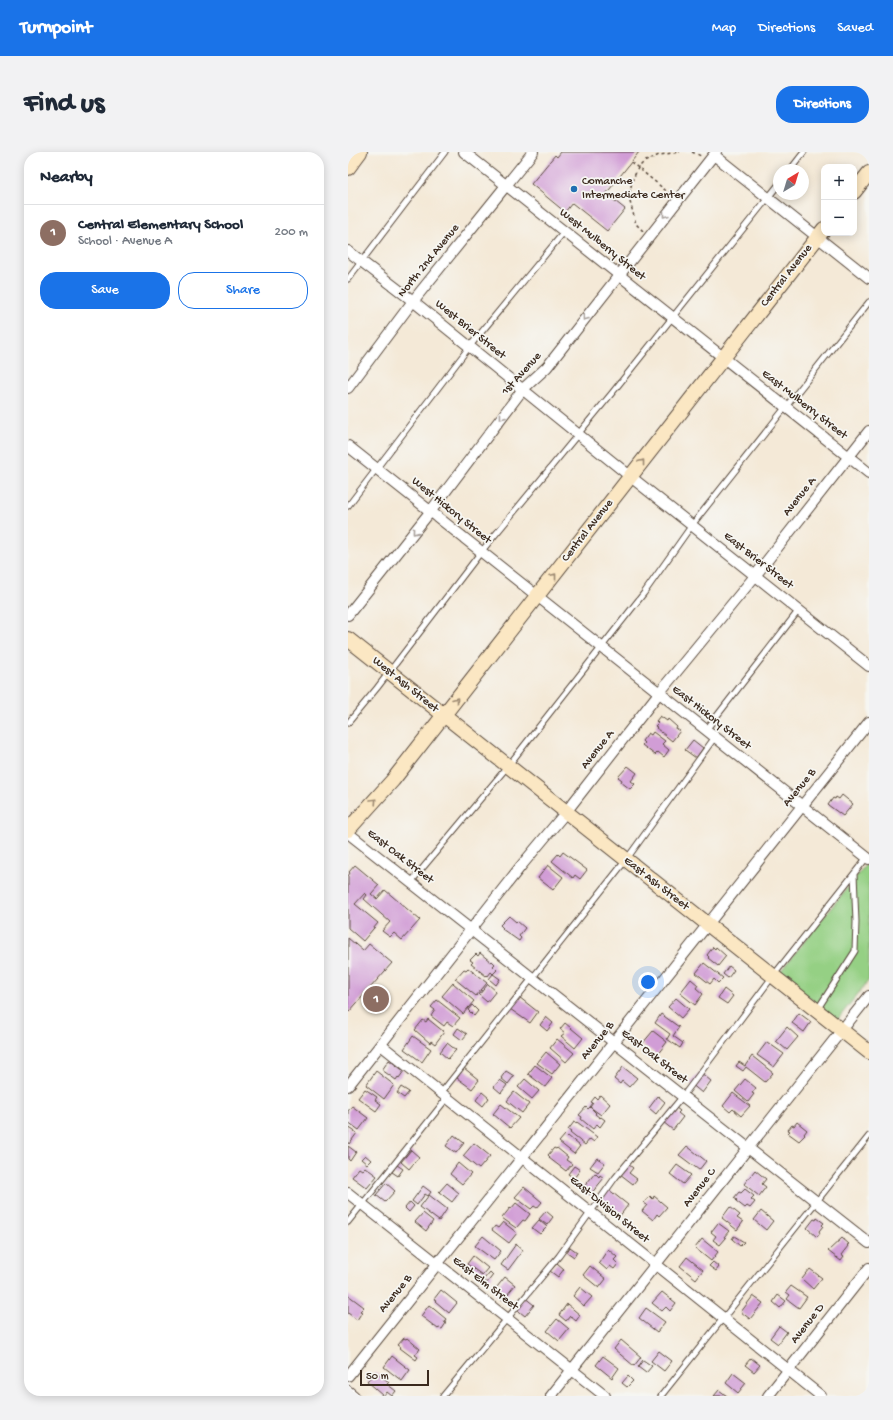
<!DOCTYPE html>
<meta charset="utf-8">
<style>
:root{--surface:#fff;--page:#f2f2f3;--text:#1f2937;--muted:#747a83;--line:#e0e1e3;--accent:#1a73e8}
body{margin:0;font-family:"Gochi Hand",sans-serif;background:var(--page);color:var(--text)}
.controls{position:absolute;right:12px;top:12px;display:grid;overflow:hidden;border-radius:8px;box-shadow:0 2px 10px #0003}
.controls button{width:36px;height:36px;display:grid;place-items:center;padding:0;border:0;border-bottom:1px solid var(--line);background:var(--surface);color:var(--text);font:20px sans-serif}
.compass{position:absolute;left:425px;top:12px;width:36px;height:36px;border-radius:50%;background:var(--surface);box-shadow:0 2px 10px #0003;rotate:38deg}
.scale{position:absolute;left:12px;bottom:10px;width:69px;box-sizing:border-box;padding-left:4px;border:2px solid #3b2a1e;border-top:0;font-size:11px;line-height:14px;white-space:nowrap;color:#3b2a1e;-webkit-text-stroke:3px #f6f6f2;paint-order:stroke}
.you{position:absolute;left:300px;top:830px;width:14px;height:14px;margin:-10px;border:3px solid #fff;border-radius:50%;background:#1a73e8;box-shadow:0 0 0 6px #1a73e833}
.badge{display:grid;place-items:center;width:26px;height:26px;border-radius:50%;background:var(--accent);color:#fff;font-size:13px;font-weight:700}
.pin{position:absolute;translate:-50% -50%;border:2px solid #fff;box-shadow:0 1px 4px #0006}
.list{margin:0;padding:0;list-style:none}
h2{display:flex;justify-content:space-between;align-items:center;height:52px;margin:0;padding:0 16px;font-size:17px}
h2 small{font-size:13px;font-weight:400;color:var(--muted)}
.list li{display:grid;grid-template-columns:26px 1fr auto;gap:12px;align-items:center;box-sizing:border-box;height:56px;padding:0 16px;border-top:1px solid var(--line)}
.list b{display:block;font-size:15px;white-space:nowrap}
.list p{margin:0;font-size:13px;white-space:nowrap;color:var(--muted)}
.list em{font-size:13px;font-style:normal;color:var(--muted)}
.actions{display:flex;gap:8px;padding:12px 16px}
.actions a{flex:1;padding:9px 0;border:1px solid var(--accent);border-radius:16px;text-align:center;font-size:14px;color:var(--accent)}
.actions .main{background:var(--accent);color:#fff}
.map{position:relative;flex:none;width:521px;height:1244px;overflow:hidden;border-radius:16px}
header{display:flex;align-items:center;gap:24px;box-sizing:border-box;height:56px;padding:0 20px;background:var(--accent);color:#fff}
header strong{font-size:19px}
nav{display:flex;gap:22px;margin-inline-start:auto;font-size:14px}
.intro{display:flex;align-items:center;justify-content:space-between;box-sizing:border-box;height:96px;padding:0 24px}
h1{margin:0;font-size:28px}
.button{padding:10px 18px;border-radius:16px;background:var(--accent);color:#fff;font-size:14px;font-weight:700}
main{display:flex;gap:24px;padding:0 24px}
aside{flex:1;background:var(--surface);border-radius:16px;box-shadow:0 2px 10px #0003}
.map>svg:first-child{display:block}
.green{fill:#95d084;stroke:#687d51}
.building{fill:#d19dd6}
.lines{fill:none;stroke-linecap:round;stroke-linejoin:round}
.lane-casing{stroke:#57473a;stroke-width:7}
.street-casing{stroke:#57473a;stroke-width:12}
.secondary-casing{stroke:#57473a;stroke-width:16}
.path{stroke:#57473a;stroke-width:1.5;stroke-dasharray:3 3;stroke-linecap:butt}
.lane{stroke:#fff;stroke-width:5}
.street{stroke:#fff;stroke-width:10}
.secondary{stroke:#fbe7c3;stroke-width:14}
.oneway{stroke:#a79f9a}
.oneway2{stroke:#9b8870}
.poi-dot{fill:#1f6fb2;stroke:#f6f6f2;stroke-width:1.5}
.labels{text-anchor:middle;dominant-baseline:central;stroke-width:3.5;stroke-linejoin:round;paint-order:stroke}
.poi-label{font-size:12px;fill:#3b2a1e;stroke:#f6f6f2;text-anchor:start}
.street-label{font-size:12px;fill:#3b2a1e;stroke:#f6f6f2}
</style>
<header>
<strong>Turnpoint</strong>
<nav><a>Map</a><a>Directions</a><a>Saved</a></nav>
</header>
<div class="intro"><h1>Find us</h1><a class="button">Directions</a></div>
<main>
<aside>
<h2>Nearby<small></small></h2>
<ul class="list">
<li><span class="badge" style="background:#8d6e63">1</span><div><b>Central Elementary School</b><p>School · Avenue A</p></div><em>200 m</em></li>
</ul>
<div class="actions"><a class="main">Save</a><a>Share</a></div>
</aside>
<div class="map">
<svg width="521" height="1244" viewBox="0 0 521 1244">
<rect width="100%" height="100%" fill="#f6f6f2"/>
<filter id="ink" filterUnits="userSpaceOnUse"><feTurbulence type="fractalNoise" baseFrequency=".025" numOctaves="2"/><feDisplacementMap in="SourceGraphic" scale="8" xChannelSelector="R" yChannelSelector="G"/><feConvolveMatrix kernelMatrix="1 2 1 2 8 2 1 2 1" color-interpolation-filters="sRGB"/></filter>
<filter id="wash" filterUnits="userSpaceOnUse"><feTurbulence type="fractalNoise" baseFrequency=".012" numOctaves="4" result="noise"/><feDisplacementMap in="SourceGraphic" scale="16" xChannelSelector="R" yChannelSelector="G"/><feGaussianBlur stdDeviation="0.9" result="paint"/><feColorMatrix in="noise" values="0 0 0 0 0 0 0 0 0 0 0 0 0 0 0 0 0 1.4 0 .05"/><feComposite in="paint" operator="in"/></filter>
<g filter="url(#wash)">
<rect width="100%" height="100%" fill="#f4e9d7"/>
<!-- green -->
<path class="green" d="M519,711L521,713V828L489,868L431,821Z"/>
<g id="blocks">
<!-- building -->
<path class="building" d="M213,0H291L258,42L277,57L259,79L224,51L217,60L183,32L207,3L209,5Z
M312,564L319,569L320,567L329,575L328,577L332,579L324,589L308,576L309,575L307,574L310,571L308,569Z
M305,580L317,589L314,592L321,598L316,605L310,600L307,603L294,593L296,591L294,589L300,581L303,583Z
M345,588L355,596L348,606L337,598Z
M280,614L289,621L283,629L287,632L282,637L273,630L274,628L270,625Z
M494,643L505,652L495,664L480,653L485,646L487,647L488,645L491,647Z
M215,700L239,718L232,727L227,723L225,726L204,709L210,702L212,704Z
M7,713L31,733L23,742L29,747L37,738L72,768L54,788L46,781L42,785L34,779L42,770L16,747L19,743L17,741L7,752L30,771L15,789L0,776V724L2,721L1,720Z
M200,713L215,725L205,738L190,726Z
M161,764L168,770L169,769L177,776L171,784L173,786L171,789L154,777L155,776L152,773Z
M0,786L15,799L21,792L44,811L1,860L0,859Z
M365,795L367,797L368,795L378,804L370,814L360,806L361,805L359,803Z
M132,801L143,810L144,809L147,812L145,814L149,818L145,822L143,820L140,824L139,823L138,824L123,812L125,810L122,808L128,802L130,804Z
M356,811L375,826L370,831L366,827L362,832L348,821Z
M381,814L386,818L380,826L375,822Z
M120,816L139,831L128,844L107,827L116,817L118,818Z
M145,822L152,827L148,833L141,827Z
M343,827L350,833L348,836L355,842L347,853L332,841Z
M105,831L126,849L115,862L94,844Z
M140,832L148,839L139,850L131,843Z
M376,837L385,844L379,852L370,846Z
M171,845L190,860L182,871L162,857Z
M328,846L341,857L333,866L320,855Z
M89,848L112,866L105,874L99,870L96,874L83,864L87,858L83,855Z
M124,853L130,859L126,864L120,858Z
M451,861L463,870L456,880L444,871Z
M313,862L331,875L325,884L335,891L332,896L319,887L322,882L307,871Z
M198,865L205,871L199,879L192,873Z
M80,867L96,880L87,892L83,889L82,891L67,878L75,868L78,870Z
M217,871L235,886L227,896L213,884L217,881L212,877Z
M439,875L450,885L439,898L428,889Z
M110,876L119,882L114,888L106,882Z
M305,879L319,890L309,903L294,892Z
M65,884L83,897L74,910L56,897Z
M209,887L226,901L218,910L202,896Z
M419,890L436,902L426,915L409,903Z
M99,891L108,898L100,907L92,900Z
M198,900L212,912L204,922L189,911Z
M404,904L425,921L417,930L398,915L395,919L388,914L391,910L397,914Z
M41,908L56,919L51,926L50,925L48,928L34,918Z
M187,913L204,926L197,935L180,922Z
M275,915L289,926L281,935L274,929L272,932L266,927Z
M116,916L131,928L124,937L109,926Z
M28,919L46,933L36,947L18,933Z
M158,919L166,924L160,932L153,926Z
M352,920L363,929L354,941L342,931Z
M177,927L191,939L184,947L170,935Z
M397,927L408,936L404,941L406,942L400,950L387,939Z
M152,928L159,933L153,941L146,935Z
M53,935L61,940L56,946L49,941Z
M17,937L29,945L27,948L33,952L28,959L10,946Z
M134,940L141,946L135,954L128,948Z
M166,940L181,952L174,961L159,949Z
M385,941L402,954L393,964L385,957L382,960L375,954Z
M252,943L262,952L253,963L242,955L245,951L243,950L247,945L249,947Z
M310,944L317,950L308,962L301,956Z
M153,952L171,966L162,976L145,962Z
M4,954L20,966L11,978L0,970V959Z
M238,955L240,957L242,955L248,961L247,962L252,966L253,965L257,968L252,975L249,972L245,977L233,967L234,965L231,963Z
M327,955L332,959L330,961L335,965L325,978L315,970Z
M226,970L228,971L229,970L249,985L246,990L242,987L237,993L222,981L223,980L220,978Z
M449,970L459,978L456,982L457,983L451,989L440,981L442,979L440,978L444,973L446,974Z
M0,975L9,981L1,992L0,991Z
M106,983L116,991L108,1001L98,994Z
M217,983L219,985L220,984L232,994L226,1002L211,990Z
M126,991L142,1004L131,1017L115,1004Z
M0,994L8,1000L2,1009L0,1007Z
M339,994L358,1009L351,1018L331,1003Z
M206,996L208,997L209,996L220,1005L218,1008L224,1012L218,1019L201,1006L202,1005L200,1003Z
M63,998L71,1005L61,1017L53,1010Z
M17,1003L23,1008L19,1012L13,1007Z
M249,1006L257,1011L250,1020L242,1015Z
M110,1011L123,1022L114,1032L102,1022Z
M280,1012L285,1016L281,1021L289,1027L285,1032L272,1022Z
M49,1013L55,1017L50,1024L44,1020Z
M329,1013L343,1023L335,1032L322,1022Z
M226,1014L232,1018L226,1026L220,1022Z
M17,1015L29,1024L19,1036L4,1025L11,1016L14,1018Z
M407,1018L418,1027L414,1032L418,1035L411,1044L396,1032Z
M247,1021L251,1025L252,1023L256,1026L242,1043L235,1036Z
M38,1031L47,1039L37,1050L28,1043Z
M99,1031L111,1041L104,1050L91,1040Z
M75,1034L83,1040L80,1044L77,1042L69,1053L64,1049Z
M176,1035L194,1050L189,1056L186,1054L183,1057L167,1045Z
M260,1037L280,1053L271,1065L250,1048Z
M397,1037L406,1044L403,1047L407,1050L402,1056L399,1054L397,1056L388,1049L389,1048L386,1046L391,1040L393,1041Z
M81,1043L99,1057L91,1069L72,1055Z
M302,1044L305,1047L306,1044L319,1055L311,1064L309,1062L305,1068L294,1059L299,1053L296,1051Z
M62,1050L66,1054L61,1060L57,1056Z
M168,1051L182,1062L177,1069L175,1068L168,1076L154,1066L162,1056L163,1057Z
M382,1055L392,1063L389,1066L395,1070L389,1078L374,1066Z
M198,1059L205,1065L199,1073L191,1067Z
M413,1059L425,1069L418,1078L406,1068Z
M75,1061L85,1069L78,1079L67,1070Z
M469,1066L476,1071L474,1073L475,1074L471,1079L472,1081L469,1085L459,1076L466,1067L468,1068Z
M191,1068L199,1075L192,1082L184,1076Z
M155,1070L169,1081L161,1091L144,1078L147,1074L150,1076Z
M370,1071L381,1079L376,1085L378,1086L372,1093L365,1088L368,1084L363,1080Z
M135,1084L153,1099L146,1108L127,1094Z
M386,1084L396,1090L392,1094L384,1087Z
M494,1086L501,1092L499,1093L500,1094L493,1103L496,1105L493,1109L480,1099Z
M354,1087L370,1100L363,1109L347,1096Z
M168,1092L175,1098L160,1118L153,1113Z
M222,1095L229,1100L226,1105L219,1100Z
M260,1097L269,1105L266,1108L270,1112L266,1117L262,1114L259,1118L251,1111Z
M125,1104L140,1116L134,1123L119,1112Z
M339,1105L355,1118L348,1127L332,1114Z
M365,1110L371,1115L368,1119L361,1114Z
M209,1111L216,1117L210,1125L202,1119Z
M242,1114L258,1127L251,1136L235,1123Z
M462,1117L474,1126L465,1137L454,1127Z
M142,1120L145,1123L139,1131L135,1128Z
M157,1125L167,1133L155,1148L145,1140Z
M443,1134L459,1145L451,1156L439,1147L442,1143L438,1140Z
M232,1135L244,1145L236,1154L225,1144Z
M93,1138L109,1151L101,1161L87,1149L88,1148L86,1147Z
M314,1140L328,1151L322,1159L318,1155L314,1159L304,1151Z
M0,1143L16,1155L12,1159L14,1160L9,1168L0,1161Z
M430,1143L438,1149L432,1156L425,1150Z
M405,1144L415,1151L402,1167L393,1160Z
M176,1145L186,1153L177,1164L167,1156Z
M219,1152L232,1163L228,1169L222,1164L218,1169L211,1163Z
M81,1153L98,1167L96,1170L98,1171L94,1177L91,1176L90,1177L73,1164Z
M298,1156L317,1170L309,1180L291,1166Z
M209,1167L221,1177L211,1189L199,1179Z
M431,1174L439,1180L430,1192L422,1186Z
M56,1186L58,1187L59,1186L72,1197L67,1203L70,1205L68,1208L52,1196L53,1195L50,1193Z
M273,1188L293,1205L286,1214L266,1197Z
M311,1199L324,1209L316,1219L303,1209Z
M44,1204L62,1218L54,1229L36,1215Z
M255,1204L271,1216L264,1226L248,1213Z
M403,1206L412,1213L406,1220L397,1213Z
M295,1208L304,1214L298,1221L290,1215Z
M27,1220L41,1230L39,1232L48,1239L44,1244L39,1240L36,1244L19,1229Z
M385,1221L398,1231L390,1241L378,1231Z
M280,1224L285,1229L279,1235L274,1231Z
M371,1238L379,1244H366Z"/>
</g>
</g>
<g filter="url(#ink)">
<use href="#blocks" fill-opacity="0" stroke="#57473a" stroke-width="1"/>
<g class="lines">
<!-- lane casing -->
<g class="lane-casing">
<path id="lane" d="M442,18L456,0
M0,127L97,0
M0,354L122,194L216,80
M0,571L29,536L133,400L264,241L431,32
M358,578L451,458
M63,730L160,614L296,441L344,373L521,150
M469,858L507,799L508,770L506,722
M93,941L278,708L367,585
M0,1070L99,946
M95,1244L211,1104L267,1026L335,944L425,824L520,704
M313,1244L521,984"/>
</g>
<!-- street casing -->
<g class="street-casing">
<path id="street" d="M116,0L521,321
M366,3L521,126
M0,99L65,149L283,325L521,514
M0,236L65,149L185,0
M0,294L521,707
M0,463L82,360L175,237L199,215L368,0
M0,681L521,1091
M33,893L473,1244
M0,934L173,714L218,660L311,541L407,424L521,279
M0,1041L257,1244
M0,1224L521,570
M0,1239L6,1244
M203,1244L521,844
M420,1244L521,1116"/>
</g>
<!-- secondary casing -->
<g class="secondary-casing">
<path id="secondary" d="M0,16L12,0
M506,40L521,21
M0,487L521,900
M0,678L45,628L476,77"/>
</g>
<!-- path -->
<path class="path" d="M344,0L353,4
M283,10L322,42
M295,79L288,72L281,46L284,29L290,16L296,10L311,3L332,0"/>
<!-- lane -->
<use href="#lane" class="lane"/>
<!-- street -->
<use href="#street" class="street"/>
<!-- secondary -->
<use href="#secondary" class="secondary"/>
</g>
<!-- one-way arrows -->
<defs><path id="oneway-chevron" d="M-2-3.5L2.5 0L-2 3.5" fill="none" stroke-width="1.6" stroke-linecap="round" stroke-linejoin="round"/></defs>
<g class="oneway">
<use href="#oneway-chevron" transform="translate(317 63) rotate(128)"/>
<use href="#oneway-chevron" transform="translate(237 166) rotate(128)"/>
<use href="#oneway-chevron" transform="translate(154 265) rotate(127)"/>
<use href="#oneway-chevron" transform="translate(67 380) rotate(129)"/>
</g>
<g class="oneway2">
<use href="#oneway-chevron" transform="translate(294 310) rotate(-52)"/>
<use href="#oneway-chevron" transform="translate(206 424) rotate(-52)"/>
<use href="#oneway-chevron" transform="translate(108 548) rotate(-52)"/>
<use href="#oneway-chevron" transform="translate(26 649) rotate(-47)"/>
</g>
</g>
<!-- markers -->
<circle class="poi-dot" cx="226" cy="37" r="4"/>
<g class="labels">
<!-- poi labels -->
<g class="poi-label">
<text x="234" y="30">Comanche<tspan x="234" dy="14">Intermediate Center</tspan></text>
</g>
<!-- street labels -->
<g class="street-label">
<text transform="translate(254 93) rotate(39)">West Mulberry Street</text>
<text transform="translate(81 109) rotate(-51)">North 2nd Avenue</text>
<text transform="translate(439 124) rotate(-52)">Central Avenue</text>
<text transform="translate(122 178) rotate(39)">West Brier Street</text>
<text transform="translate(174 222) rotate(-48)">1st Avenue</text>
<text transform="translate(456 253) rotate(38)">East Mulberry Street</text>
<text transform="translate(452 345) rotate(-52)">Avenue A</text>
<text transform="translate(103 359) rotate(39)">West Hickory Street</text>
<text transform="translate(240 379) rotate(-52)">Central Avenue</text>
<text transform="translate(410 409) rotate(38)">East Brier Street</text>
<text transform="translate(57 533) rotate(39)">West Ash Street</text>
<text transform="translate(363 566) rotate(38)">East Hickory Street</text>
<text transform="translate(250 598) rotate(-52)">Avenue A</text>
<text transform="translate(452 636) rotate(-51)">Avenue B</text>
<text transform="translate(52 705) rotate(38)">East Oak Street</text>
<text transform="translate(308 732) rotate(38)">East Ash Street</text>
<text transform="translate(250 889) rotate(-51)">Avenue B</text>
<text transform="translate(306 905) rotate(38)">East Oak Street</text>
<text transform="translate(352 1036) rotate(-52)">Avenue C</text>
<text transform="translate(261 1058) rotate(39)">East Division Street</text>
<text transform="translate(137 1132) rotate(38)">East Elm Street</text>
<text transform="translate(48 1142) rotate(-51)">Avenue B</text>
<text transform="translate(460 1172) rotate(-52)">Avenue D</text>
</g>
</g>
</svg>
<div class="controls">
<button>+</button>
<button>−</button>
</div>
<svg class="compass" viewBox="-18 -18 36 36"><path d="M0-13l5 13h-10z" fill="#e53935"/><path d="M0 13l5-13h-10z" fill="#747a83"/></svg>
<div class="scale">50 m</div>
<div class="you"></div>
<div class="pin badge" style="left:28px;top:847px;background:#8d6e63">1</div>
</div>
</main>
